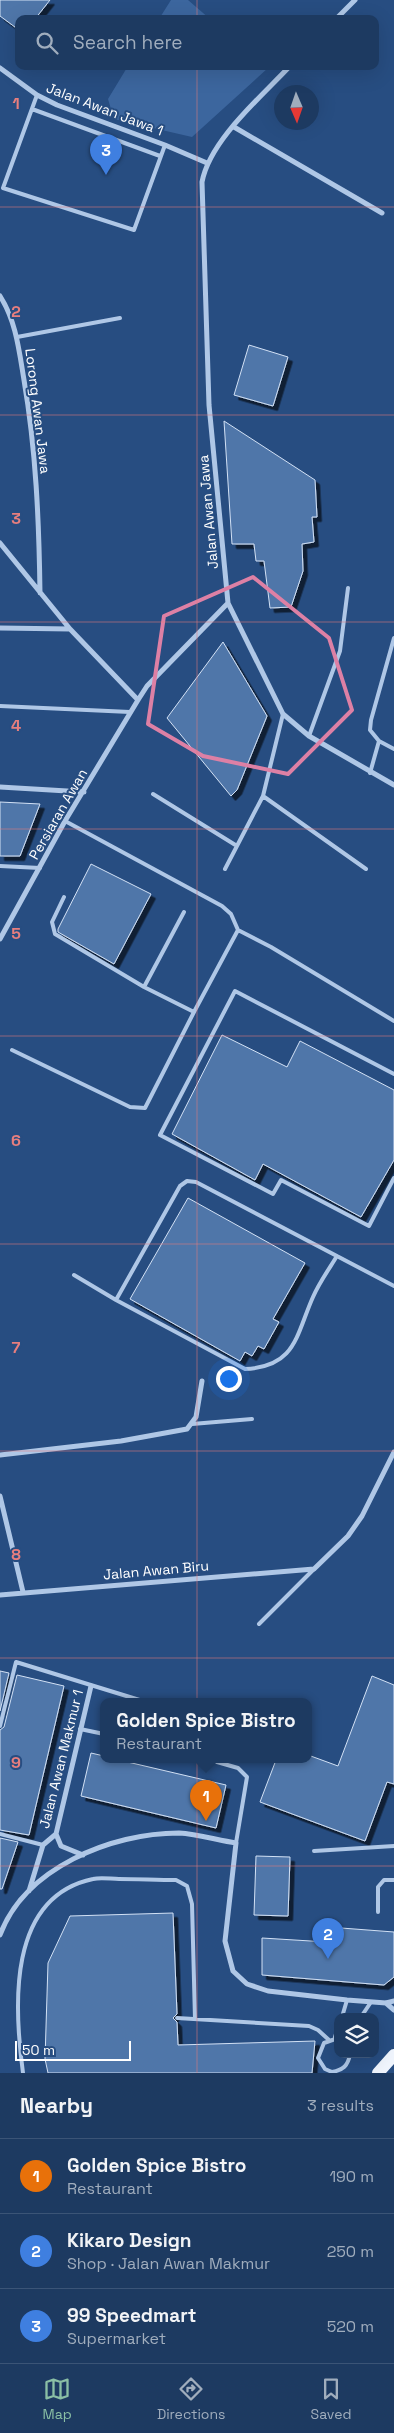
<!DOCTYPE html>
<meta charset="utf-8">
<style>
:root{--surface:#1d3a61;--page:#254167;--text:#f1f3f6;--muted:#a0adbd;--line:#3b5476;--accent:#8abfa5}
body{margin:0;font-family:"Space Grotesk",sans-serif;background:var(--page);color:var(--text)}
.controls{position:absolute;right:15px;bottom:15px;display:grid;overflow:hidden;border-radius:10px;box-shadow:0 5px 20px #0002}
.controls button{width:45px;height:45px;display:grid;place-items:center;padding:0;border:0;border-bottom:1px solid var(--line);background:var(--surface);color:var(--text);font:25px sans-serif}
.compass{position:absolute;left:274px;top:85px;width:45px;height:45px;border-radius:50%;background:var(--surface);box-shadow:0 5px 20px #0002;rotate:178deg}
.scale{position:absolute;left:15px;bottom:12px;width:116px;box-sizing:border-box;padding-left:5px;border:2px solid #fff;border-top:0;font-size:14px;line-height:18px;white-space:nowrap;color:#fff;-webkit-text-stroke:4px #274d81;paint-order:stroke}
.you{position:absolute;left:228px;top:1378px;width:18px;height:18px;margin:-12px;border:4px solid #fff;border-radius:50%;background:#1a73e8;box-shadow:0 0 0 8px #1a73e833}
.badge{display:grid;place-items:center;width:32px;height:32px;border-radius:50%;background:var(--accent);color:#fff;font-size:16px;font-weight:700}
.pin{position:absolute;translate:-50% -41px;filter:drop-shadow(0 1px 2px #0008)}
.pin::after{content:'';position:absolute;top:26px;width:18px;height:15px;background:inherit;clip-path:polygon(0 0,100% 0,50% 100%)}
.popup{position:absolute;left:100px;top:1698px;width:212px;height:65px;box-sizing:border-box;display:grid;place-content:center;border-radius:10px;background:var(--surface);filter:drop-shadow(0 1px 4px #0005);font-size:16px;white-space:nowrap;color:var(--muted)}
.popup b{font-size:19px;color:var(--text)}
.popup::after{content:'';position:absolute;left:50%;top:100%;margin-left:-10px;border:10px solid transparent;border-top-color:var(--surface)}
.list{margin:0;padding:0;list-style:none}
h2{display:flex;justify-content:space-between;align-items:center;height:65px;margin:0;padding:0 20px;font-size:21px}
h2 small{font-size:16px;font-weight:400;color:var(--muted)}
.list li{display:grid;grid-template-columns:32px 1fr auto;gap:15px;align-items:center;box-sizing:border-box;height:75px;padding:0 20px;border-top:1px solid var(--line)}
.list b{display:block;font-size:19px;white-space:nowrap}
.list p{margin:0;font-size:16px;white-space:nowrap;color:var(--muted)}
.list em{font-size:16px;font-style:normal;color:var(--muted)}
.icon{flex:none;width:28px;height:28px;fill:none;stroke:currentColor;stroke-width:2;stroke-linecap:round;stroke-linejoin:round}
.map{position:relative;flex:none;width:394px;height:2073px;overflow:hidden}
.search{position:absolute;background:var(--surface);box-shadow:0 5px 20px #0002;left:15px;right:15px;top:15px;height:55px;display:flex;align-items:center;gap:12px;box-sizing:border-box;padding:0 18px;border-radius:10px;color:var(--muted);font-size:19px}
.sheet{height:290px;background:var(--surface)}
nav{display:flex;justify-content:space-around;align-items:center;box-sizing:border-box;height:70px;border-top:1px solid var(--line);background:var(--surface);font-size:14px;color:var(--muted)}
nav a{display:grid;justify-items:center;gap:2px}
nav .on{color:var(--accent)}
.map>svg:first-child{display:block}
.green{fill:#3c669e}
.building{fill:#5076a9;stroke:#d2e1f5;filter:url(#shadow)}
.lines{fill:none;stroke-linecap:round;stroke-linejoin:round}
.lane{stroke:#afc7e6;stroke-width:4}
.street{stroke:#afc7e6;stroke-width:5}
.primary{stroke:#f0f5fd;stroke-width:12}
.marked{fill:none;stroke:#dd80a5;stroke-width:4;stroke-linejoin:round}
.grid{fill:none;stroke:#e67e7e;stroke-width:1;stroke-opacity:0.55}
.labels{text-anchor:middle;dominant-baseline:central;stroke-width:4;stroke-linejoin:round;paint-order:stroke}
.street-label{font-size:14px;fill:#fff;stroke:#274d81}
.grid-label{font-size:16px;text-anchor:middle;font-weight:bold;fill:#e67e7e;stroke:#274d81;stroke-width:4;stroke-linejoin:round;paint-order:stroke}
</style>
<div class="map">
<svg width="394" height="2073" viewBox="0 0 394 2073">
<defs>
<filter id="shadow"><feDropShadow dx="4.5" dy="4.5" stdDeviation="0" flood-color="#0009"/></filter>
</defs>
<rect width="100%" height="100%" fill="#274d81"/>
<!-- green -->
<path class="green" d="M171,0H188L210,19H159Z
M128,66H266L268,68L192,137L114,119L108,99Z"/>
<!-- building -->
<path class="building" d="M0,0H50L35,19H19V30L0,16Z
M249,345L288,357L273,406L234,395Z
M224,421L315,480L317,517H312L314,542L302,544L303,571L291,607L270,608L264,561H256L254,544H232Z
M223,642L267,716L237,790L231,796L167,718Z
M0,802L40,804L20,856H0Z
M91,864L151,894L114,964L58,932V929Z
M222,1035L287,1067L300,1041L394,1090V1160L361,1217L263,1164L255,1180L172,1134Z
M188,1198L305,1263L273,1319L279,1322L264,1349L258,1346L252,1356L245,1352L240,1361L130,1299Z
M0,1671L9,1673L0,1711Z
M17,1675L64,1686L29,1835L0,1830V1730L4,1727Z
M372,1676L394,1685V1784L387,1782L365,1841L260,1802L276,1760H308V1755L338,1766Z
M91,1753L104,1756V1760H119L226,1785L216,1828L81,1796Z
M0,1838L18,1842L2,1889H0Z
M256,1856L290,1857L288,1916L254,1915Z
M173,1913L177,2014L173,2018L177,2022L178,2045L315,2041L312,2073H48L45,2059L48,1963L70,1916Z
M328,1927L394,1932V1977L384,1985L262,1975V1938L327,1942Z"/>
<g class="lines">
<!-- lane -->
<path class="lane" d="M37,95L3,188L134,230L165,145
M32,109L160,156
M17,337L120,318
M0,706L130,712
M309,736L340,651L348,588
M379,741L394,749
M370,773L379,741L370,730L371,720L394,638
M153,794L237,846
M263,796L366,869
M65,821L222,906L231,914L238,930L271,947L394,1021
M0,866L40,868
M225,869L263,796L283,714
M64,897L52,922L55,934L144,987L194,1012L238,930
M144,987L184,912
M12,1050L130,1107L145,1108L194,1012
M394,1074L235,991L160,1135L273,1194L281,1180L369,1226L394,1178
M337,1256C329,1269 319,1283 313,1297C296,1335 296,1367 245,1369L116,1300L180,1186L187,1181L196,1182L394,1286
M74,1275L116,1300
M192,1424L252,1419
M259,1624L314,1569
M0,1726L16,1662L146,1702
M80,1729L104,1734
M210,1760L238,1768L247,1777L236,1843
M0,1834L43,1845
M314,1851L394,1846
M378,1912V1887L384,1880H394
M342,2017L347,2000
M361,2017L371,2002
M177,2018L309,2026L318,2030L329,2040
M335,2037L338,2028
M338,2038L324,2043L318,2058L325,2069L332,2072C343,2070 348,2066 350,2054
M23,2073C14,2007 7,1897 93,1879C101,1877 111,1879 119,1879C138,1879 157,1880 176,1880L187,1886L192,1904L195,2019"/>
<!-- street -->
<path class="street" d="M336,19L355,0
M290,66C261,97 210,140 202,182L209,405L228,603L283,714L309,736L394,785
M0,68L37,95L57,105L165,145L207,163
M234,127L382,213
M0,296C16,321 19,350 24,380C36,450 39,521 40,593
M0,543L70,629L138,700
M0,628L70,629
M0,787L84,792
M0,939L65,821L138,700L147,686L228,603
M0,1455L121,1441L187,1429L196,1417L202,1381
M0,1496L23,1592
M0,1595L314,1569L348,1536L362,1516L394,1452
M56,1834L61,1846L83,1855
M29,1891L43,1845L56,1834L91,1686
M0,1935C25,1868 111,1833 179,1833C197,1834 217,1840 236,1843L225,1941L233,1971L247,1984L268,1991L347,2000L386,2003L394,2001
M386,2003L394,2010"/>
<!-- primary -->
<path class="primary" d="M378,2073L394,2055"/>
</g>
<!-- marked area -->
<path class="marked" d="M253,577L329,638L352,710L288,774L203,756L148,724L164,616Z"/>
<!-- grid -->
<path class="grid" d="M197,0V19M197,66V2073M0,207H394M0,415H394M0,622H394M0,829H394M0,1036H394M0,1244H394M0,1451H394M0,1658H394M0,1866H394"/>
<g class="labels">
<!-- street labels -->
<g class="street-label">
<text transform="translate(105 109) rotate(21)">Jalan Awan Jawa 1</text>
<text transform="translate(38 411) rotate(83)">Lorong Awan Jawa</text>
<text transform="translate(208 512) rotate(-95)">Jalan Awan Jawa</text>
<text transform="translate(58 814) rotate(-60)">Persiaran Awan</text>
<text transform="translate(156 1570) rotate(-5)">Jalan Awan Biru</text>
<text transform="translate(61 1759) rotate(-76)">Jalan Awan Makmur 1</text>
</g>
</g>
<g class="grid-label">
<text x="16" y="109">1</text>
<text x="16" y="317">2</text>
<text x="16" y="524">3</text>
<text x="16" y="731">4</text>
<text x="16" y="939">5</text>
<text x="16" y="1146">6</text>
<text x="16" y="1353">7</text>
<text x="16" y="1560">8</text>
<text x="16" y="1768">9</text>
</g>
</svg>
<div class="controls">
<button><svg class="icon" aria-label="layers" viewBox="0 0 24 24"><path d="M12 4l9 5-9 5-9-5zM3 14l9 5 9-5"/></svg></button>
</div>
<svg class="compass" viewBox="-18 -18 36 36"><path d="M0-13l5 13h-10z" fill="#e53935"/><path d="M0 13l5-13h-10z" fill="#a0adbd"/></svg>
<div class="scale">50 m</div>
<div class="you"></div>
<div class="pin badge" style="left:206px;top:1821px;background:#e8710a">1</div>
<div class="popup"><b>Golden Spice Bistro</b>Restaurant</div>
<div class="pin badge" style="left:328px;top:1959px;background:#3f7fe0">2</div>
<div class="pin badge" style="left:106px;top:175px;background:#3f7fe0">3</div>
<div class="search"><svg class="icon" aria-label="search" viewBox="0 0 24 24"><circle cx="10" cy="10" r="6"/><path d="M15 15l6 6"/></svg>Search here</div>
</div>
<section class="sheet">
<h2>Nearby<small>3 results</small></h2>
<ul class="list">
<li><span class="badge" style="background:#e8710a">1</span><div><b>Golden Spice Bistro</b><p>Restaurant</p></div><em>190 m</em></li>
<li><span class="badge" style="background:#3f7fe0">2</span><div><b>Kikaro Design</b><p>Shop · Jalan Awan Makmur</p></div><em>250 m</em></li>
<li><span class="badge" style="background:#3f7fe0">3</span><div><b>99 Speedmart</b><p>Supermarket</p></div><em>520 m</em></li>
</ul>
</section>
<nav>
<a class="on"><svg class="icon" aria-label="map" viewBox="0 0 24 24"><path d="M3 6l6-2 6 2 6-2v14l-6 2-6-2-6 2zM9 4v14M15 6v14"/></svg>Map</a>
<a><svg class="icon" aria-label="directions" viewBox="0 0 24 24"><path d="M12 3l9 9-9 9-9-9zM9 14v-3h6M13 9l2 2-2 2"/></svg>Directions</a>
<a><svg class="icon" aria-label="saved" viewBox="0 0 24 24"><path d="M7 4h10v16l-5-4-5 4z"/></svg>Saved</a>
</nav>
